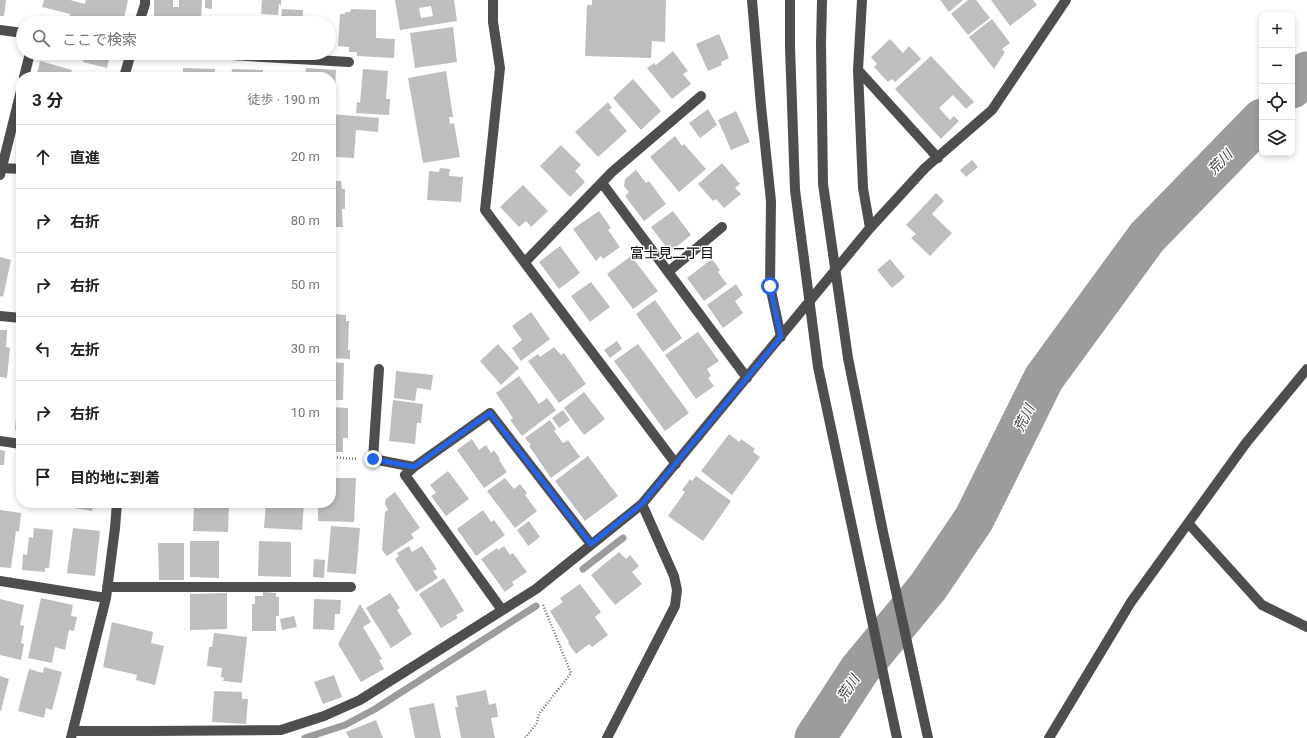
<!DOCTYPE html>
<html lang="ja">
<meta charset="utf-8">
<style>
:root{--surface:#fff;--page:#f6f6f6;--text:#222;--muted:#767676;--line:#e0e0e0}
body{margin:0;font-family:Roboto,"Noto Sans JP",sans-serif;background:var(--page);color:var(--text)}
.controls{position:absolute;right:12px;top:12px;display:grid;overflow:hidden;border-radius:8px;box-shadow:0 2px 6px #0003}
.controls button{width:36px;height:36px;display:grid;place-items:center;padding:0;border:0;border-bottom:1px solid var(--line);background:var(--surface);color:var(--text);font:20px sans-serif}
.stop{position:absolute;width:12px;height:12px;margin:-9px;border:3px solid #2563eb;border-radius:50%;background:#fff}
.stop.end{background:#2563eb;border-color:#fff;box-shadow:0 1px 4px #0008}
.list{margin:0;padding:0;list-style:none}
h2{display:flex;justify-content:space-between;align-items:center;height:52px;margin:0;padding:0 16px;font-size:17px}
h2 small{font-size:13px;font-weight:400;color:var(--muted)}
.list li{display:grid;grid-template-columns:26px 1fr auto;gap:12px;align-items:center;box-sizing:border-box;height:64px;padding:0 16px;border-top:1px solid var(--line)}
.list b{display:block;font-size:15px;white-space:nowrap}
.list em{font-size:13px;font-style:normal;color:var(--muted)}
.icon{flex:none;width:22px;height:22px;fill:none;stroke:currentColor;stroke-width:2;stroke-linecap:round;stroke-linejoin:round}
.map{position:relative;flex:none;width:1307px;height:738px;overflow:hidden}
.search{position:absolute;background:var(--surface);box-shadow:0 2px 6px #0003;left:16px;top:16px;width:320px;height:44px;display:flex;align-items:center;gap:10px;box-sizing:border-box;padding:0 14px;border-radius:22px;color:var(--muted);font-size:15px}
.panel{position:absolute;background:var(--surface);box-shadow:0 2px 6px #0003;left:16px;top:72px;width:320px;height:436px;border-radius:16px}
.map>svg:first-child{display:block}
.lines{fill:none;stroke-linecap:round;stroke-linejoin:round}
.stream{stroke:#9c9c9c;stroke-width:7}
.river{stroke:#9c9c9c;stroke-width:41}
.building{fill:#bebebe;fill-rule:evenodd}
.path{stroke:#707070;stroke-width:2.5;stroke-dasharray:1 2;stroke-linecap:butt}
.minor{stroke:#4e4e4e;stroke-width:10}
.minor-bridge{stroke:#4e4e4e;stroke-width:10}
.route{stroke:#2563eb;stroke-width:5}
.labels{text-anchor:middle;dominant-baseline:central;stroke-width:3;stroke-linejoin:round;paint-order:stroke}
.water-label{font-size:14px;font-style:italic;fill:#3d3d3d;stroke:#fff}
.neighbourhood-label{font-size:14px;fill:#000;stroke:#fff}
</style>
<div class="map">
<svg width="1307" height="738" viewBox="0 0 1307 738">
<rect width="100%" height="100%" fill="#fff"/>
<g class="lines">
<!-- stream -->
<path class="stream" d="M583,569L623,538
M305,738L345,725L375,709L536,606"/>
<!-- river -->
<path class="river" d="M1292,88L1307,72
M815,738L860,669L928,587L974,519L1044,378L1147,237L1262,119"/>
</g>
<!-- building -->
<path class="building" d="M0,0H6L4,16H0Z
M44,0H70L85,4L86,0H128L123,23H86L69,18L70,14L42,7Z
M154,0H173V7H179V0H202L201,23H154Z
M205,0H212V9L205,8Z
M262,0H281V5L279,4L278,15L261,14Z
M395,0H454L457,21L400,30ZM431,6L433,16L421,18L419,8Z
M592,0H666L665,42L652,41L651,58L585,56L587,5H592Z
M940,0H963L949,12Z
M968,0H976L990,18L968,35L951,14Z
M991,0H1033L1037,5L1010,26Z
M282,9L303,10L302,23H281Z
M351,9L376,10V38L395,39L394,58L357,56V52H349V47L338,46L340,14H345V12H350Z
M259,19L278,20V23H259Z
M992,19L1010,43L1002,49L1005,52L994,69L969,37Z
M453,27L457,62L415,68L410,33Z
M719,34L729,58L721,62L722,65L708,71L696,44Z
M890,39L903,53L909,46L921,59L895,82L892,79L888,82L874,67L877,64L871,57Z
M673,51L688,71L683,74L691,84L672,99L647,68L654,63L656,65Z
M52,53H73L71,58Z
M85,53H114L113,56L110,55L107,68L83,62Z
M931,56L974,102L966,109L953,95L939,108L950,120L954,116L959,121L941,139L895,89Z
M40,61L72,70L70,77H36Z
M183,68L215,69V77H183Z
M306,68L336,70L334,112H331V77H305Z
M232,69L263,70L262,77H231Z
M363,69L388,71L386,99H390L389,115L356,113L357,102L360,103Z
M446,71L453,117H449L450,124L454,123L460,157L423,163L408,78Z
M80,72L99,76V77H79Z
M633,79L661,111L641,130L613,98Z
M608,102L612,108L609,110L627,131L598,157L575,132Z
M708,109L717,125L700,138L689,123Z
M736,111L750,142L731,150L718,120Z
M331,114L379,118L378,132L356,130L354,158L336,157L335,160H331Z
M675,136L682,146L684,144L706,169L679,192L650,157Z
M561,145L581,165L575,171L585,182L570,197L540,166Z
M972,160L978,167L966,177L960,170Z
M722,163L740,184L735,188L741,194L724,208L716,199L713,201L698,184Z
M440,168L450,169L449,176L463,177L461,202L427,200L429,171L439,172Z
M636,170L646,183L649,181L666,204L644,221L625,196L629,192L624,186L625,179Z
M331,181H341L342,189H345V209H342L343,227H331Z
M523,185L548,211L531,227L526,221L519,227L500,207Z
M936,193L944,201L932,214L952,233L930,256L911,238L916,234L906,225Z
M599,211L611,228L608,230L620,247L603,259L601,256L596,261L573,229Z
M673,211L691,235L670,252L651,227Z
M560,246L580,273L559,289L539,262Z
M331,251H335L336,296H331Z
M631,256L658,291L633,309L607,274Z
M0,257L11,260L3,297L0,296Z
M712,259L720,270L718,272L727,284L704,301L687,278Z
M890,259L905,277L892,288L877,270Z
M591,282L610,307L590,322L571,296Z
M736,284L743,295L735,301L743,313L723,328L707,305Z
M655,300L682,338L663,352L636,314Z
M331,311H334V314L346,315V321H349L348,350H350V359L331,358Z
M531,312L550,339L521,361L512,348L522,340L512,326Z
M0,330H7L6,347L10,348L7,378L0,377Z
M698,332L719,361L707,369L711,376L708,378L714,386L696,399L665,355Z
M617,341L622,349L610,358L604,350Z
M498,344L519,368L501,385L480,361Z
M638,344L689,413L665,431L614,361Z
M554,347L561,355L564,353L586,384L559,403L528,361L538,354L540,357Z
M331,362L344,363L343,400H331Z
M396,371L433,375L431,390L417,388L415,401L394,398Z
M519,376L539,404L547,398L556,410L522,436L510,420L513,418L496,393Z
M18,389H21V431L15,430Z
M584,392L605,419L584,435L564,408Z
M393,400L423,404L421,423H417L415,444L389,441Z
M331,407L348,408V438H343V452H331Z
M563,410L570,420L559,428L552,418Z
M550,420L556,429L554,431L563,443L568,440L580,457L551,478L529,446L531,445L525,438Z
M729,434L739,442L741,439L755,449L753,452L760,457L732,495L701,471Z
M472,439L479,450L486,445L491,453L494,450L500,459L499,460L507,472L484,488L457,450Z
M0,450L5,451L4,465H0Z
M588,456L618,496L585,521L555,481Z
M448,471L469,499L446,516L431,496L436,493L430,485Z
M696,476L731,501L703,541L668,516L685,492L682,490L690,479L692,481Z
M331,478H356L354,522L318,521V503H331Z
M505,478L514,489L520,484L527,493L525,495L537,511L515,528L487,491Z
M395,492L420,528L411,534L414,538L387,556L382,550L385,512L388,510L385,504L386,499Z
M68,503H93L92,511L68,507Z
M194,503H229L228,532L193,531Z
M266,503H304L302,530L264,528Z
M0,510L21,513L19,532L16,531L11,568L0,567Z
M483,510L491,522L494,520L505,535L476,556L457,529Z
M529,521L540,537L528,546L517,530Z
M331,526L360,528L356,574L327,572Z
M34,528L53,530L49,568H45V572L22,570L23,554L27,555L29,537L33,538Z
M73,528L100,531L95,576L67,573Z
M190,541H219V578L190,577Z
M259,541L291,542V577L258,576Z
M158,543H184V580H159Z
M409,546L412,552L422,546L437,569L433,571L438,578L416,592L395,559L399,556L397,553Z
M504,546L510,555L513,553L527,572L512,582L514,585L505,592L481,559L497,548L498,550Z
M619,552L626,559L630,555L639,566L632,572L642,584L615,605L591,575Z
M314,559L325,560L324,578L313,577Z
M444,578L464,611L456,615L458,618L441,628L419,594Z
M580,584L601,612L595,617L608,635L592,647L589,644L576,654L568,643L569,642L550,611L563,602L560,598Z
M263,592L276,593V597H279V616H276V631H252V604H255V596H263Z
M227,593V629L190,630V594Z
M390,593L400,608L397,610L412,634L391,648L366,608Z
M41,598L73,605L71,616L77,617L74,631L69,630L65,650L55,647L52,663L28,658Z
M0,599L24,605L20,625L24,626L21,643L24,644L21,660L0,655Z
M314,599L341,600L340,614H335L334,630L313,629Z
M360,604L371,622L363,627L382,659L379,660L384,669L361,682L338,644Z
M294,616L297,627L282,630L280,619Z
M112,622L153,632L151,643L164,646L155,685L136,680L137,675L103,667Z
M214,633L247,637L242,683L223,681L224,678L221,677L222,668L207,666L209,647H212Z
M44,667L62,672L52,710L46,708L44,718L18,711L29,669L43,673Z
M334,675L342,697L323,704L314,682Z
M0,676L9,679L1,711H0Z
M486,690L489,705L496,703L498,717L491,718L495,738H461L455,707H458L456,696Z
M214,691L242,692V699H248L246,724L212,722Z
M434,703L441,738H415L409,708Z
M376,720L383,738H349L346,732Z"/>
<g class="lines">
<!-- path -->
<path class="path" d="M331,457L357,459
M525,738L537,723L539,714L571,673L543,605"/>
<!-- minor -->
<path class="minor" d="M493,0V22L500,68L485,210L676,464
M752,0L761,106L771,201L770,286L781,337
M862,0L858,70L863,188L870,228
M139,23L145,4V0
M0,30L23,33
M197,53L349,62
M858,70L938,158
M24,77L30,53
M124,77L131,53
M2,168L21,169
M0,175L21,91
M602,183L747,378
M525,262L612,172L701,96
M668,272L722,227
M0,316L21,318
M379,369L373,459L414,467L490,413L591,544
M0,441L21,444
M414,467L405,475L502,610
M1188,523L1262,605L1307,627
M0,581L106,598
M107,587H351
M73,731H149L281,730L324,716L360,700L536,589L642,504
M71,738L106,598L115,528L117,503
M607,738L675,606L677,590L674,576L642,504L870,228L925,168L992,110L1066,0
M1049,738L1131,602L1246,443L1307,369"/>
<!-- minor-bridge -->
<path class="minor-bridge" d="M790,0V47L795,190L818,367L897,738
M822,0L821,45L823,184L848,358L883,532L928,738"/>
</g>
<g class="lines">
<!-- route -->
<path class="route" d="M373,459L414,467L490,413L591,544L642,504L781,337L770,286"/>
</g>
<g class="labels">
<!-- water labels -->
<g class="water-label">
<text transform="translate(1220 162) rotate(-46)">荒川</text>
<text transform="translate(1024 418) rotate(-64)">荒川</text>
<text transform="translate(848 688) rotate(-57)">荒川</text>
</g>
<!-- neighbourhood labels -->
<g class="neighbourhood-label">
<text x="672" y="253">富士見二丁目</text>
</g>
</g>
</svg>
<div class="controls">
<button>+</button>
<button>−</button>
<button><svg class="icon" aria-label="locate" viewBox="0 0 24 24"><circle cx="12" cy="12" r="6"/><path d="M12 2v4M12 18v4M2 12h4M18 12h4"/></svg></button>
<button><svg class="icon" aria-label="layers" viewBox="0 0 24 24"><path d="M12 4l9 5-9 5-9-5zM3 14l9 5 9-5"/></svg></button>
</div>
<div class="stop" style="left:770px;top:286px"></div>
<div class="stop end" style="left:373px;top:459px"></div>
<div class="search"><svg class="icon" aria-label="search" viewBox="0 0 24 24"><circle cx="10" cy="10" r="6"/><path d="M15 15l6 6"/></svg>ここで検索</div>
<section class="panel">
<h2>3 分<small>徒歩 · 190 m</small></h2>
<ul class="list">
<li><svg class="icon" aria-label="ahead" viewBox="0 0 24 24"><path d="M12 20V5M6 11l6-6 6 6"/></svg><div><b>直進</b></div><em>20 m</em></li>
<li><svg class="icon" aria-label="right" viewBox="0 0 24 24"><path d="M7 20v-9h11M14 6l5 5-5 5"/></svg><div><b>右折</b></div><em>80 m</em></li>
<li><svg class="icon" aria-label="right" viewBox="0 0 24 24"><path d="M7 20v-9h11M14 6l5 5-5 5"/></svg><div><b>右折</b></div><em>50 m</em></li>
<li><svg class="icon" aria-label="left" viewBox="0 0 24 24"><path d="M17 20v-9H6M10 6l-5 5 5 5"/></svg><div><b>左折</b></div><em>30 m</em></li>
<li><svg class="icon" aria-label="right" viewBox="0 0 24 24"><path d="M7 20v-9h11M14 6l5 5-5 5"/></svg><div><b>右折</b></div><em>10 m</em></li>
<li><svg class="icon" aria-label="arrive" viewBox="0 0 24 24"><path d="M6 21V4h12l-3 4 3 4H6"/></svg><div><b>目的地に到着</b></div></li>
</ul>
</section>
</div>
